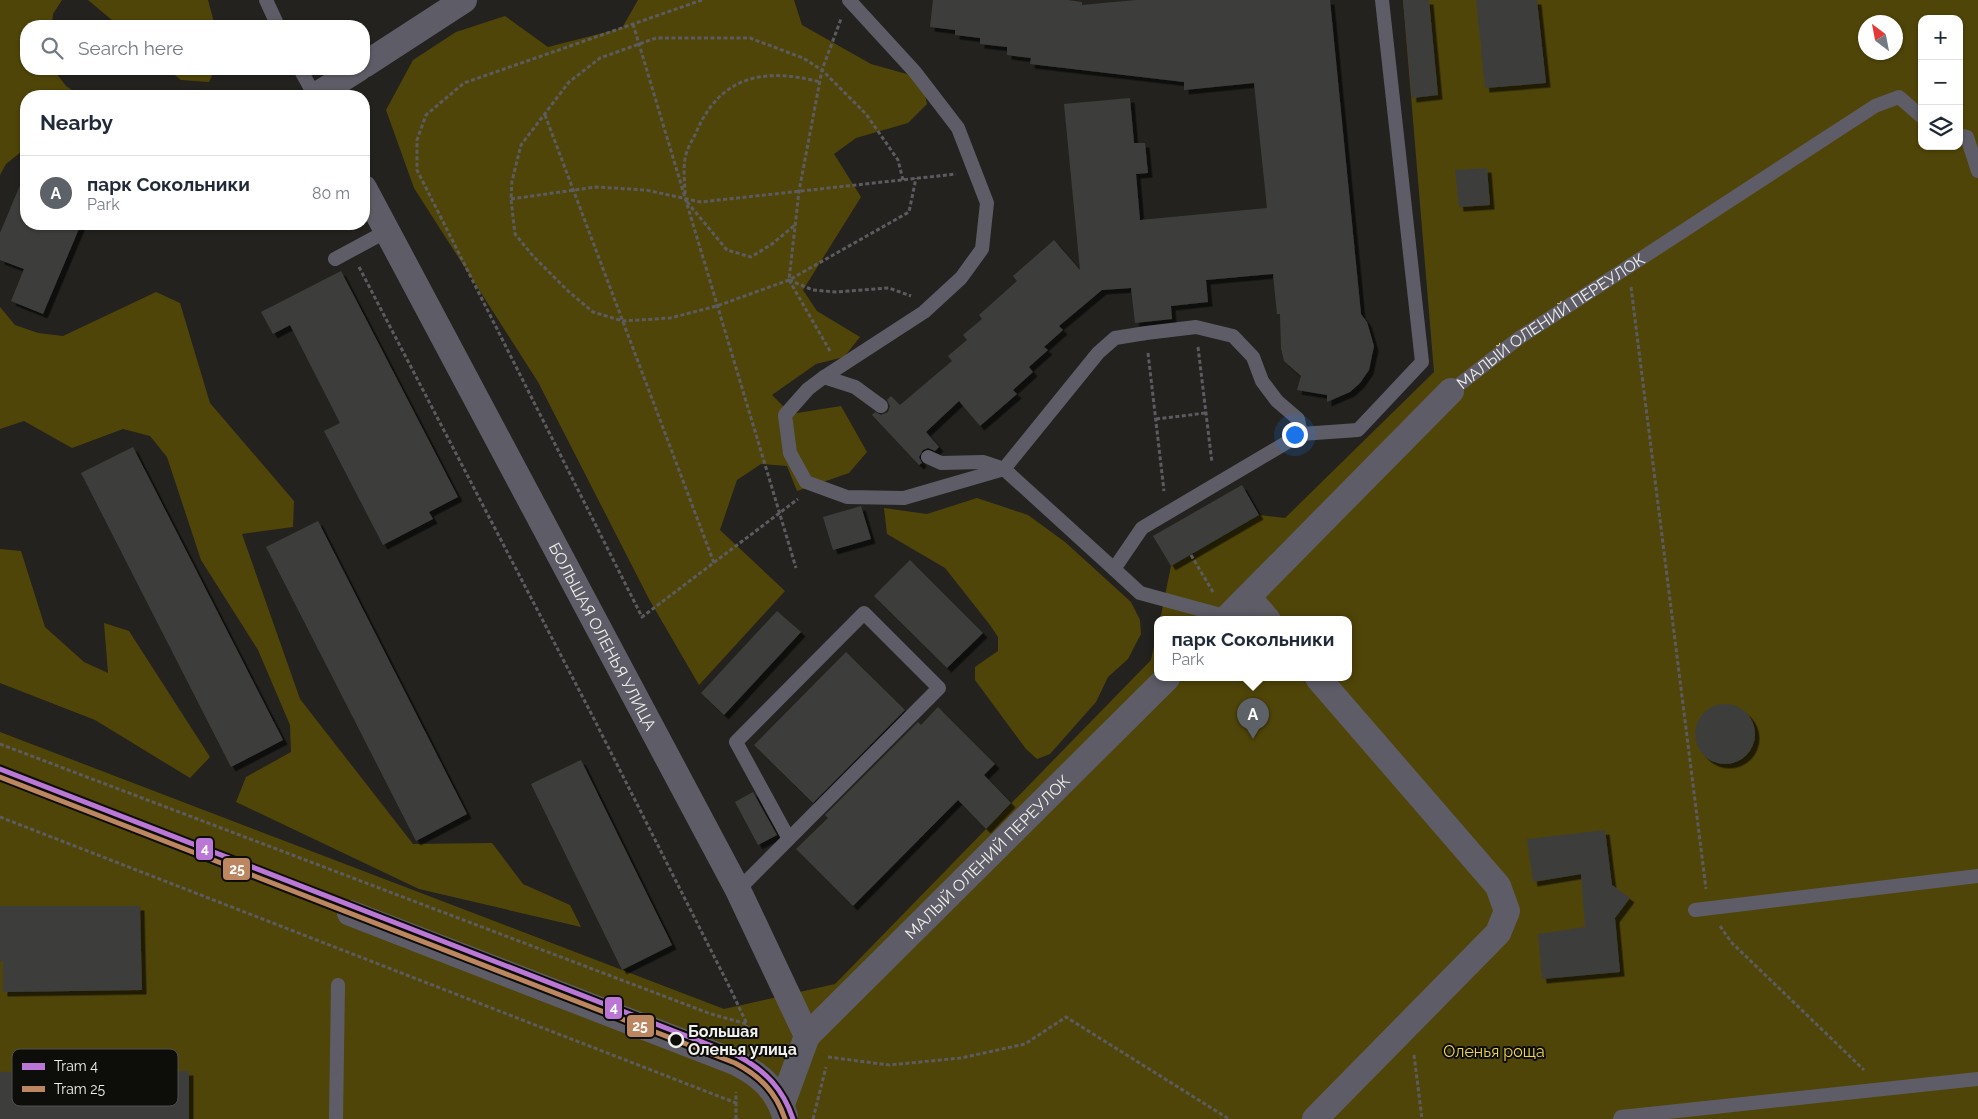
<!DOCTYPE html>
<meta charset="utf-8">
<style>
:root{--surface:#fff;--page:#f6f6f7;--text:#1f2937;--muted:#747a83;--line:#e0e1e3;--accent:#5d6268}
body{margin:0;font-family:Raleway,sans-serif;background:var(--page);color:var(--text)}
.controls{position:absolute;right:15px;top:15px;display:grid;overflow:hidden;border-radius:10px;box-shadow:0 1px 4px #0004}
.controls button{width:45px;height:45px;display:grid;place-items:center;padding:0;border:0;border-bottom:1px solid var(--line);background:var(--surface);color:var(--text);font:25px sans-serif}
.compass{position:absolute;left:1858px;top:15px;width:45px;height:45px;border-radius:50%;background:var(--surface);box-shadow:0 1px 4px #0004;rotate:328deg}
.you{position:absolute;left:1294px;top:434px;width:18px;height:18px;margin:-12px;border:4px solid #fff;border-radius:50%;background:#1a73e8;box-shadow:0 0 0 8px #1a73e833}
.badge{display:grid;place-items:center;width:32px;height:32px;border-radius:50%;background:var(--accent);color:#fff;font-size:16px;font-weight:700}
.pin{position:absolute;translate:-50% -41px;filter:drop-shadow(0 1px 2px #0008)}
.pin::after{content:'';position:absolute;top:26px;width:18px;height:15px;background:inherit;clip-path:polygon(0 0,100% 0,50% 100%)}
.popup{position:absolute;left:1154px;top:616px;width:198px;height:65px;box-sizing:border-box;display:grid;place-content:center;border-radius:10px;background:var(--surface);filter:drop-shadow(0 1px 4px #0005);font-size:16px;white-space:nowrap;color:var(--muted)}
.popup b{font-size:19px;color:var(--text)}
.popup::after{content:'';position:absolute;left:50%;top:100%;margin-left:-10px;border:10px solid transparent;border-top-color:var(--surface)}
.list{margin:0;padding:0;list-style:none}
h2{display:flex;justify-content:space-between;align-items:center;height:65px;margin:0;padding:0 20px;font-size:21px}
h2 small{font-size:16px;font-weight:400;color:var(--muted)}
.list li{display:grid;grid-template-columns:32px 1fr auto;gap:15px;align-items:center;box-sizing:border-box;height:75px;padding:0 20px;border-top:1px solid var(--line)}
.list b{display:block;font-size:19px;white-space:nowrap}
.list p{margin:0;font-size:16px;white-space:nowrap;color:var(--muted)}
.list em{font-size:16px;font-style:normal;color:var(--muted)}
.icon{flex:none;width:28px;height:28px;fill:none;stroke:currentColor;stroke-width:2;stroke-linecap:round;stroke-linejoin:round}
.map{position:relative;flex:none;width:1978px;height:1119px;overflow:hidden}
.search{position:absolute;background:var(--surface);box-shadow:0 1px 4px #0004;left:20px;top:20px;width:350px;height:55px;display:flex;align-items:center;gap:12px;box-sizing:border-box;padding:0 18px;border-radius:20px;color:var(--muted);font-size:19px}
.panel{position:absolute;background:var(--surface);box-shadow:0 1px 4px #0004;left:20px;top:90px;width:350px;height:140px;border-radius:20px}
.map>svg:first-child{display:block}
.green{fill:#504508;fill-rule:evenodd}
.building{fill:#3e3e3b;filter:url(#shadow)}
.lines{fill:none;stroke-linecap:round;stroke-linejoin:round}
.path{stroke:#5c5b5f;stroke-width:3;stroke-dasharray:4 2.5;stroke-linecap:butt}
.service{stroke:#5e5d67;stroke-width:14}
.minor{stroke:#5e5d67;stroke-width:26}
.tram-1-casing{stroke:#0d0d0a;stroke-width:9}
.tram-2-casing{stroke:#0d0d0a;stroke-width:9}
.tram-1{stroke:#ba77d6;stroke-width:5}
.tram-2{stroke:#bb8660;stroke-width:5}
.stop-dot{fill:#0d0d0a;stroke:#f1f0ec;stroke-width:2.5}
.labels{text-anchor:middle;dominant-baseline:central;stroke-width:4;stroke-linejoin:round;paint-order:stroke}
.street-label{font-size:16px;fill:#f1f0ec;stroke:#0d0d0a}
.stop-label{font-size:16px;font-weight:bold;fill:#f1f0ec;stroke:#0d0d0a;text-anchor:start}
.park-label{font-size:16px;fill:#f0d54b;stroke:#0d0d0a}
.key{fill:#0d0d0a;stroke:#51514e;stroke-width:1}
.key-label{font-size:14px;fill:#f1f0ec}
.line-badge{stroke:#0d0d0a;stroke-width:2}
.badge-label{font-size:14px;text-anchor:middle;font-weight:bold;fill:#fff}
</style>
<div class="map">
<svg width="1978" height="1119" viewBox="0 0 1978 1119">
<defs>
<filter id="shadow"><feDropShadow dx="4.5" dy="4.5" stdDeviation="0" flood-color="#0009"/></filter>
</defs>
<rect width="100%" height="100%" fill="#23221e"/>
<!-- green -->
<path class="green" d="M0,0H62L53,14L52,26H26V69H53L66,86L81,96H26V148L6,164L0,175Z
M88,0H208L215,26H119Z
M638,0H794L802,25L871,64L921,78L927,104L908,123L856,138L834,154L861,197L803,290L817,311L860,337L844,357L816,364L772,395L791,414L841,406L867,452L849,473L797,491L787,466L761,464L737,480L720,530L785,591L699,685L649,599L538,382L414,188L386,110L413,60L456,32L505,16L548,47L622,28Z
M1403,0H1978V1119H0V732L724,1009L835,984L1151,660L1158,628V678H1348V620H1160L1171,566L1259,515L1285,518L1434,372ZM1922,19H1959V146H1922ZM1866,22H1896V52H1866Z
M167,69H215L209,82L181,80Z
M156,292L180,303L210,403L294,501L293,527L242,534L300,699L413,844L492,843L523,884L570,905L581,927L419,889L236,802L246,777L291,752L290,725L258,650L201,560L167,457L150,436L123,429L72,448L24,421L0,429V307L15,325L38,333L63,336Z
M977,498L1028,515L1065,542L1131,602L1140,620L1141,634L1128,659L1108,677L1096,702L1050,754L1037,759L1026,749L975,680V667L998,651V637L990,625L945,568L887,534L884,508L927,514Z
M0,549L21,551L45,627L84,662L108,673L104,623L129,631L210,757L190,778L95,720L0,683Z"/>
<!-- building -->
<path class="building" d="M933,0H1068L1082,2V5L1136,0H1330L1361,314L1367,322L1374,346L1369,370L1360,383L1350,392L1327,402V395L1297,390L1301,376L1284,361L1281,348L1280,314H1277L1273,274L1206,280L1208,302L1171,306L1172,319L1135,323L1131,288L1102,290L1059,326L1063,330L1044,347L1048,350L1029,367L1033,372L1013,390L1017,394L980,426L959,401L926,432L939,447L935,451L928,448L923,450L919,457L922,463L919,465L872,415L875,412L881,415L888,412L890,406L887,400L891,396L900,405L952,361L948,356L967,340L963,335L982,319L979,315L1017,281L1013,276L1054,240L1080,270L1064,104L1130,98L1134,143H1145L1148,173L1136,174L1140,220L1267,208L1254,83L1184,90V82L1030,64L1031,58L1007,55V47L980,44V38L955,35V30L930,27Z
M1403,0H1429L1438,95L1412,98Z
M1476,0H1537L1546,83L1485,88Z
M1487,168L1490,205L1459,207L1455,170Z
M26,171V224H81L43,314L11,301L24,269L0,260V233Z
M341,271L458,497L429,512L433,519L383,545L324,431L340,423L290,325L273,334L261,312Z
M133,447L283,740L231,767L81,473Z
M1242,485L1259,515L1171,566L1153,536Z
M861,506L871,539L833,550L823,517Z
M318,521L467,814L416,841L266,547Z
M910,560L983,633L947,668L874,596Z
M777,611L801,632L724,715L701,693Z
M846,652L905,710L813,803L754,745Z
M1695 734a30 30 0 1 1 60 0a30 30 0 1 1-60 0Z
M938,707L995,764L984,775L1011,803L986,829L958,800L853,906L796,849L828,818L825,815L918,722L921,725Z
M581,760L672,945L622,970L531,784Z
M753,792L777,835L758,845L735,802Z
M1605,830L1612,885L1630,898L1615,918L1620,972L1542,979L1538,934L1585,927L1581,874L1533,882L1527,839Z
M0,906H140L142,990L3,992V961L0,962Z
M189,1071V1119H0V1072Z"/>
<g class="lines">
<!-- path -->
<path class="path" d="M702,0L464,83L426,115L417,140V170L642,617L798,499
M633,24L796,568
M545,115L714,563
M903,180L898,160L866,114L822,70L803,58L750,38H656L600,58L569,82L521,145L512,181L511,199L515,234L533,256L568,291L593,312L623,321L670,318L717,306L789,280L909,212L916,178
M685,194C685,183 683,170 685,159C686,151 691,142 695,135C719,76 763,67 820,82
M511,199L596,187L646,190L701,202L956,174
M687,202L727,250L751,257L772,244L795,225
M359,267L593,717L728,984L747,1024L743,1039
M789,280L813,290L836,292L889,288L911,296
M1631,287L1706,889
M1198,347L1212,463
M830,351L789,280L799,191L822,70L841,19
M1148,353L1164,491
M1156,419L1206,413
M1191,555L1213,592
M0,744L711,1014L747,1024
M0,817L736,1103
M1720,926L1731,942L1864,1070
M1414,1055L1422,1119
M828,1057L889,1065L961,1058L1025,1044L1066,1017L1229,1119
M736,1119V1092
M813,1119L826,1067"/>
<!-- service -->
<g class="service">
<path d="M266,0L278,26"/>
<path d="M849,0L915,72L958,128L987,203L982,249L961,278L924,312L824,377L808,389L785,415L790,453L806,482L847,497L904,498L1004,469L1114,569"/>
<path d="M300,69L315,96"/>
<path d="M1959,135L1967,137L1978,171"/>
<path d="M335,259L387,231"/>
<path d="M824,377L855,387L881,406"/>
<path id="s1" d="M1451,391L1519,338L1875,106L1899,97L1922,117"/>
<path d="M928,457L941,463L983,462L1004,469L1098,353L1115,338L1146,333L1196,327L1233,336L1253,357L1262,381L1277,401L1298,419L1301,434"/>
<path d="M1228,617L1140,593L1114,569L1142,528L1301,434L1358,430L1422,362L1382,0"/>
<path d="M738,890L939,688L864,613L736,742L789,839"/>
<path d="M1695,910L1978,876"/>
<path d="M336,1119L338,985"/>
<path d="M1620,1119L1621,1117L1978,1079"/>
</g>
<!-- minor -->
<g class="minor">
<path d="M364,65L464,0"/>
<path d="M315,96L358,69"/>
<path id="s2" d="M364,188L738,890L807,1036L782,1104"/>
<path d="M1248,597L1268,620"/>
<path d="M1225,620L1451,391"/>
<path d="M350,913L737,1063C761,1075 777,1090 785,1116"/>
<path id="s3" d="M807,1036L1167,678"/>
<path d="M1315,1119L1498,933L1507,911L1498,886L1318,678"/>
</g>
<!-- tram-1 casing -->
<g class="tram-1-casing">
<path id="tram-1" d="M0,769L738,1056C766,1071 783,1089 793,1119"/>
</g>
<!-- tram-2 casing -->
<g class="tram-2-casing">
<path id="tram-2" d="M0,777L735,1063C760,1076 776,1092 785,1119"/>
</g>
<!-- tram-1 -->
<use href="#tram-1" class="tram-1"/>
<!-- tram-2 -->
<use href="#tram-2" class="tram-2"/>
</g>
<!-- markers -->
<circle class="stop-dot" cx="676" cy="1040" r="7"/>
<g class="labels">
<!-- street labels -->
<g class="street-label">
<text stroke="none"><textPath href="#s1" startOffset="122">МАЛЫЙ ОЛЕНИЙ ПЕРЕУЛОК</textPath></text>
<text stroke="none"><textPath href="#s2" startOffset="508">БОЛЬШАЯ ОЛЕНЬЯ УЛИЦА</textPath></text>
<text stroke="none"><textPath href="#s3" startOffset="254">МАЛЫЙ ОЛЕНИЙ ПЕРЕУЛОК</textPath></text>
</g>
<!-- stop labels -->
<g class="stop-label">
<text x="688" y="1031">Большая<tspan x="688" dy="18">Оленья улица</tspan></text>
</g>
<!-- park labels -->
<g class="park-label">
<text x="1494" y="1051">Оленья роща</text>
</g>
</g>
<!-- legend -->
<rect x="12" y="1049" width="166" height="57" rx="8" class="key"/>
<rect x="22" y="1063" width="23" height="7" fill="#ba77d6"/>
<rect x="22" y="1086" width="23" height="6" fill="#bb8660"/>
<g class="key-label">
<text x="54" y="1071">Tram 4</text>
<text x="54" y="1094">Tram 25</text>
</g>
<g class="line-badge">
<rect x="195" y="837" width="19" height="24" rx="5" fill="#ba77d6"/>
<rect x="222" y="857" width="29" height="24" rx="5" fill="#bb8660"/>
<rect x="604" y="996" width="19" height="24" rx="5" fill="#ba77d6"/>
<rect x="626" y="1014" width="29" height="24" rx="5" fill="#bb8660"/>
</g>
<g class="badge-label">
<text x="205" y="853">4</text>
<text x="237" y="874">25</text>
<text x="614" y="1012">4</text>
<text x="640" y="1031">25</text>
</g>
</svg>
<div class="controls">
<button>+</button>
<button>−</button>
<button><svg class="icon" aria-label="layers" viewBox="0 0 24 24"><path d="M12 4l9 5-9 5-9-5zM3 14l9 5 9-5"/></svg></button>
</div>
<svg class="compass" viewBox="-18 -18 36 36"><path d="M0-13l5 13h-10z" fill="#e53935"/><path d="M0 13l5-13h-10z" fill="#747a83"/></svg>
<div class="you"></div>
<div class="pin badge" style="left:1253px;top:739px">A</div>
<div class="popup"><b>парк Сокольники</b>Park</div>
<div class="search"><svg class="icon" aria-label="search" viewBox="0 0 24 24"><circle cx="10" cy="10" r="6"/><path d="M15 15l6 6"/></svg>Search here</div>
<section class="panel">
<h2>Nearby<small></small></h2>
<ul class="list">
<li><span class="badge">A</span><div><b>парк Сокольники</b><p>Park</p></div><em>80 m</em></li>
</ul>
</section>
</div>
